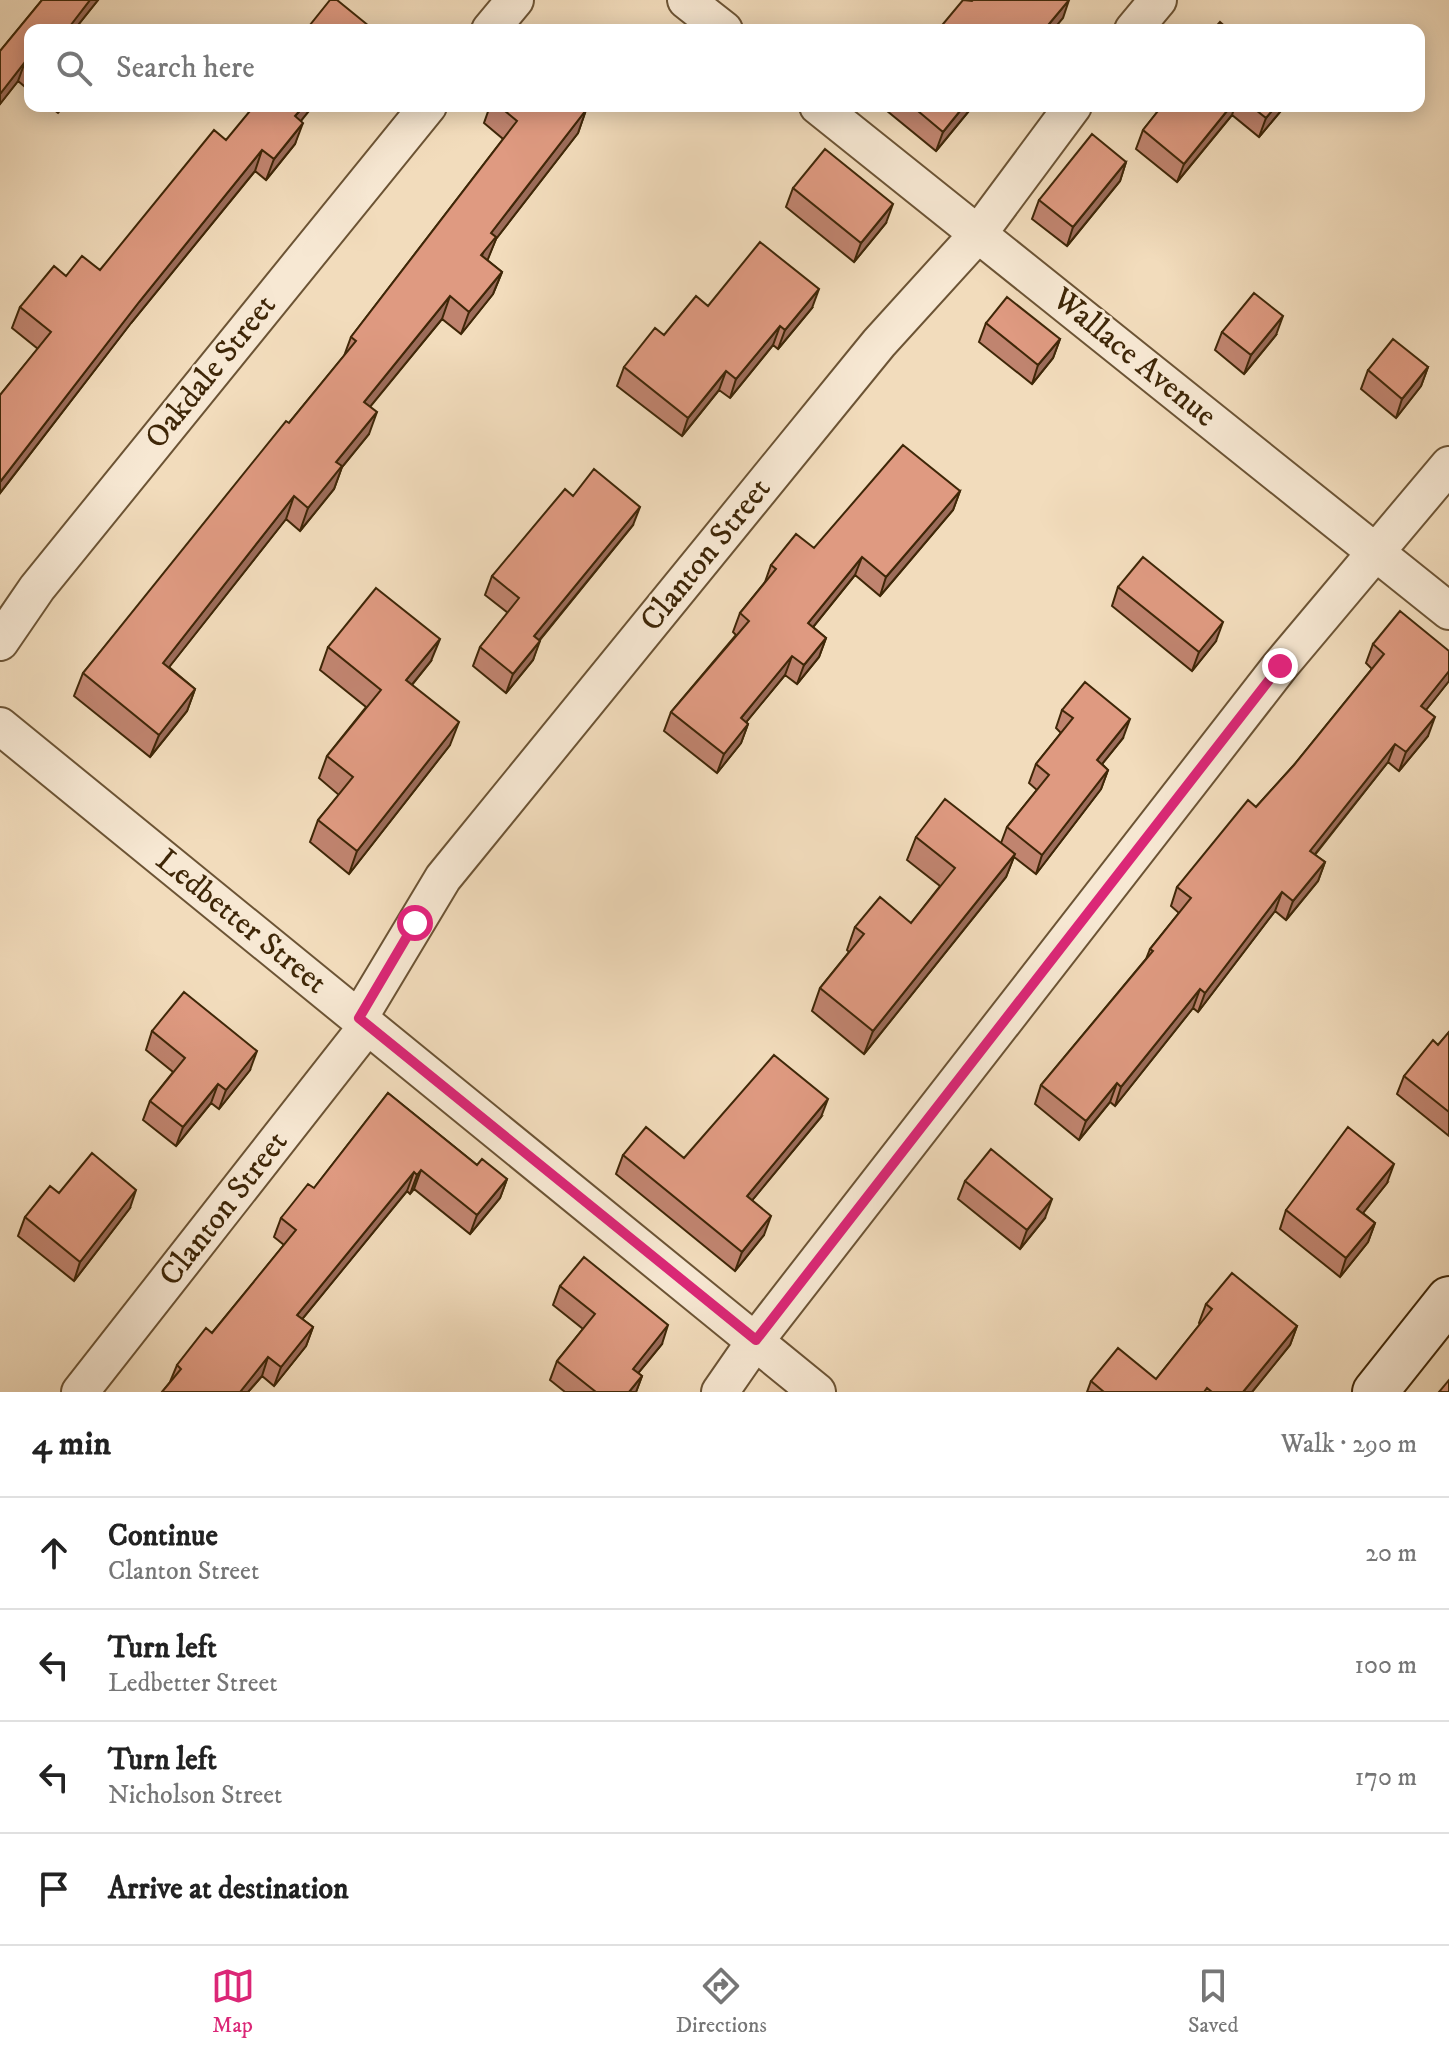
<!DOCTYPE html>
<meta charset="utf-8">
<style>
:root{--surface:#fff;--page:#f2f2f2;--text:#222;--muted:#767676;--line:#e0e0e0;--accent:#db2777}
body{margin:0;font-family:"IM FELL DW Pica",serif;background:var(--page);color:var(--text)}
.stop{position:absolute;width:24px;height:24px;margin:-18px;border:6px solid #db2777;border-radius:50%;background:#fff}
.stop.end{background:#db2777;border-color:#fff;box-shadow:0 2px 8px #0008}
.list{margin:0;padding:0;list-style:none}
h2{display:flex;justify-content:space-between;align-items:center;height:104px;margin:0;padding:0 32px;font-size:34px}
h2 small{font-size:26px;font-weight:400;color:var(--muted)}
.list li{display:grid;grid-template-columns:52px 1fr auto;gap:24px;align-items:center;box-sizing:border-box;height:112px;padding:0 32px;border-top:2px solid var(--line)}
.list b{display:block;font-size:30px;white-space:nowrap}
.list p{margin:0;font-size:26px;white-space:nowrap;color:var(--muted)}
.list em{font-size:26px;font-style:normal;color:var(--muted)}
.icon{flex:none;width:44px;height:44px;fill:none;stroke:currentColor;stroke-width:2;stroke-linecap:round;stroke-linejoin:round}
.map{position:relative;flex:none;width:1449px;height:1392px;overflow:hidden}
.search{position:absolute;background:var(--surface);box-shadow:0 4px 20px #0003;left:24px;right:24px;top:24px;height:88px;display:flex;align-items:center;gap:20px;box-sizing:border-box;padding:0 28px;border-radius:16px;color:var(--muted);font-size:30px}
.sheet{height:552px;background:var(--surface)}
nav{display:flex;justify-content:space-around;align-items:center;box-sizing:border-box;height:112px;border-top:2px solid var(--line);background:var(--surface);font-size:22px;color:var(--muted)}
nav a{display:grid;justify-items:center;gap:4px}
nav .on{color:var(--accent)}
.map>svg:first-child{display:block}
.lines{fill:none;stroke-linecap:round;stroke-linejoin:round}
.street-casing{stroke:#6c5435;stroke-width:40}
.secondary-casing{stroke:#3f2708;stroke-width:48}
.street{stroke:#f7e8d3;stroke-width:36}
.secondary{stroke:#f7e8d3;stroke-width:44}
.wall{fill:#c0846f;stroke:#3f2708;stroke-width:2}
.shaded-wall{fill:#9c6c5a;stroke:#3f2708;stroke-width:2}
.building{fill:#df9a81;stroke:#3f2708;stroke-width:2}
.route{stroke:#db2777;stroke-width:10}
.labels{text-anchor:middle;dominant-baseline:central;stroke-width:6;stroke-linejoin:round;paint-order:stroke}
.street-label{font-size:32px;fill:#3f2708;stroke:#f7e8d3}
</style>
<div class="map">
<svg width="1449" height="1392" viewBox="0 0 1449 1392">
<rect width="100%" height="100%" fill="#f2dcbc"/>
<filter id="stains"><feTurbulence type="fractalNoise" baseFrequency=".0025" numOctaves="4"/><feColorMatrix values="0 0 0 0 .2 0 0 0 0 .09 0 0 0 0 .02 0 0 0 .5 -.17"/></filter>
<radialGradient id="worn" r=".72"><stop offset=".6" stop-color="#630" stop-opacity="0"/><stop offset="1" stop-color="#630" stop-opacity=".3"/></radialGradient>
<g class="lines">
<!-- street casing -->
<g class="street-casing">
<path id="street" d="M686,0L724,30
M490,30L515,0
M1133,30L1158,0
M818,106L1449,611
M0,642L37,588L428,106
M0,726L817,1392
M359,1018L443,878L879,343L978,234L1073,106
M80,1392L368,1025
M720,1392L756,1340L1280,666L1449,465"/>
</g>
<!-- secondary casing -->
<g class="secondary-casing">
<path id="secondary" d="M1375,1392L1449,1299"/>
</g>
<!-- street -->
<use href="#street" class="street"/>
<!-- secondary -->
<use href="#secondary" class="secondary"/>
</g>
<!-- wall -->
<path class="wall" d="M42,0H98L74,30H30V91L18,81L0,104V51Z
M49,106H64L58,113Z
M490,106H580L586,110L578,133L496,239L487,260L502,272L493,294L461,334L442,319L370,406L369,434L342,467L334,489L300,531L286,519L169,667L195,689L187,711L150,757L74,696L83,673L344,356L351,337L503,139L484,123Z
M881,106H973L936,151Z
M1162,106H1285L1259,137L1232,115L1177,182L1136,149L1143,130Z
M301,121L295,144L266,180L255,171L131,323L0,493V395L38,349L12,328L20,307L66,276L100,270L226,140Z
M1126,162L1120,181L1067,246L1032,219L1039,200Z
M793,188L886,223L854,262L786,207Z
M708,306L812,308L778,349L773,345L730,398L719,390L682,436L617,386L624,367L664,335Z
M986,323L1060,339L1053,358L1032,384L979,342Z
M1222,332L1276,335L1244,374L1215,350Z
M1428,367L1421,386L1396,418L1361,389L1368,370Z
M960,491L953,510L880,596L855,575L813,627L826,638L819,657L797,684L785,675L746,722L748,724L741,743L717,773L664,731L671,712L736,635L733,632L740,613L765,582L771,565Z
M573,496L633,525L539,641L533,660L506,693L473,666L480,647L508,613L485,595L492,576Z
M1118,587L1216,641L1192,671L1112,606Z
M1373,644L1449,681L1426,710L1428,736L1399,771L1388,762L1315,855L1325,862L1318,881L1286,920L1275,911L1198,1012L1193,1008L1115,1106L1110,1102L1079,1140L1035,1104L1041,1085L1146,959L1150,949L1179,913L1171,906L1177,887L1256,807L1294,765L1372,669L1366,663Z
M328,647L431,661L412,685L450,745L349,874L310,842L318,820L339,795L319,778L327,756L366,707L320,670Z
M1062,710L1123,738L1102,764L1108,770L1101,789L1036,874L1014,857L1006,877L864,1054L812,1011L820,988L849,952L847,950L855,927L911,923L940,886L907,860L916,837L1001,843L1007,827L1037,790L1029,783L1036,764L1061,733L1056,728Z
M152,1031L250,1070L219,1109L211,1103L176,1146L143,1120L150,1101L173,1072L146,1050Z
M1449,1032V1136L1397,1094L1404,1076L1438,1045Z
M388,1093L477,1165L507,1179L500,1198L470,1234L414,1189L410,1194L407,1191L302,1319L313,1327L306,1346L274,1386L262,1376L248,1392H162L170,1382L177,1365L212,1333L284,1245L274,1237L281,1218L314,1188Z
M821,1117L752,1200L764,1235L735,1271L616,1174L623,1155L684,1158Z
M965,1181L1045,1218L1020,1249L958,1199Z
M1387,1183L1363,1213L1375,1223L1368,1242L1340,1277L1280,1229L1286,1210Z
M59,1193L130,1208L74,1281L18,1236L25,1217Z
M560,1286L662,1344L638,1373L642,1376L636,1392H565L550,1380L557,1361L583,1329L553,1305Z
M1206,1304L1297,1326L1290,1345L1252,1392H1087L1091,1381L1156,1379L1200,1324L1199,1323Z"/>
<!-- shaded-wall -->
<path class="shaded-wall" d="M90,0H98L74,30H66Z
M1069,0L1063,18L1053,30H1044Z
M25,62L18,81L0,104V94Z
M304,106H313L288,137L295,116Z
M964,106H973L936,151L943,132Z
M1231,106H1235L1232,115L1177,182L1184,164Z
M1276,106H1285L1259,137L1266,118Z
M586,110L578,133L496,239L488,259L473,278L491,233Z
M303,123L295,144L266,180L274,159Z
M262,150L255,171L131,323L0,493V482L139,302Z
M1126,162L1120,181L1067,246L1073,227Z
M893,204L886,223L854,262L861,243Z
M502,272L493,294L461,334L469,312Z
M819,289L812,308L778,349L785,330Z
M450,296L442,319L356,424L364,402Z
M1283,316L1276,335L1244,374L1251,355Z
M780,326L773,345L730,398L736,379Z
M1060,339L1053,358L1032,384L1038,365Z
M1428,367L1421,386L1396,418L1402,399Z
M726,371L719,390L682,436L688,418Z
M377,412L369,434L342,467L334,489L300,531L308,508L336,462Z
M960,491L953,510L880,596L886,577Z
M294,496L286,519L155,685L163,663Z
M640,507L633,525L527,655L534,636Z
M862,557L855,575L801,642L808,623Z
M1223,622L1216,641L1192,671L1199,652Z
M826,638L819,657L797,684L804,665Z
M440,639L431,661L398,702L406,680Z
M540,641L533,660L506,693L513,674Z
M792,656L785,675L734,737L741,718Z
M1449,671V681L1414,725L1421,706Z
M195,689L187,711L150,757L159,735Z
M1435,717L1428,736L1399,771L1406,752Z
M1130,719L1123,738L1090,779L1097,760Z
M459,722L450,745L349,874L357,851Z
M748,724L741,743L717,773L724,754Z
M1395,744L1388,762L1303,869L1310,851Z
M1108,770L1101,789L1036,874L1042,855Z
M1015,854L1006,877L864,1054L873,1031Z
M1325,862L1318,881L1286,920L1293,901Z
M1282,892L1275,911L1198,1012L1205,993Z
M1200,989L1193,1008L1115,1106L1121,1087Z
M257,1051L250,1070L219,1109L226,1090Z
M1117,1083L1110,1102L1079,1140L1086,1121Z
M218,1084L211,1103L176,1146L183,1127Z
M828,1099L821,1117L740,1215L747,1196Z
M1394,1164L1387,1183L1351,1228L1357,1209Z
M421,1170L414,1189L410,1194L417,1175Z
M414,1172L407,1191L290,1334L297,1315Z
M507,1179L500,1198L470,1234L477,1215Z
M136,1190L130,1208L74,1281L80,1262Z
M1052,1199L1045,1218L1020,1249L1027,1230Z
M771,1216L764,1235L735,1271L742,1252Z
M1375,1223L1368,1242L1340,1277L1346,1258Z
M668,1325L662,1344L626,1388L633,1369Z
M1297,1326L1290,1345L1252,1392H1243Z
M313,1327L306,1346L274,1386L281,1367Z
M268,1357L262,1376L248,1392H240Z
M642,1376L636,1392H629Z"/>
<!-- building -->
<path class="building" d="M42,0H90L67,30H30V66L25,62L0,94V51Z
M330,0H337L369,26L365,30H306Z
M963,0L972,1L973,0H1069L1044,30H938Z
M1220,22L1229,30H1213Z
M254,106H304L295,116L303,123L274,159L262,150L139,302L0,482V395L51,332L20,307L54,266L66,276L82,256L100,270L214,130L226,140Z
M499,106H580L586,110L491,233L496,237L481,255L502,272L469,312L450,296L364,402L377,412L336,462L342,466L308,508L294,496L163,663L195,689L159,735L83,673L286,421L289,423L356,341L351,337L517,121Z
M912,106H964L943,132Z
M1162,106H1231L1184,164L1143,130Z
M1251,106H1276L1266,118Z
M1092,134L1126,162L1073,227L1039,200Z
M825,149L893,204L861,243L793,188Z
M760,242L819,289L785,330L780,326L736,379L726,371L688,418L624,367L655,328L664,335L696,296L708,306Z
M1254,293L1283,316L1251,355L1222,332Z
M1007,297L1060,339L1038,365L986,323Z
M1393,339L1428,367L1402,399L1368,370Z
M903,445L960,491L886,577L862,557L808,623L826,638L804,665L792,656L741,718L748,724L724,754L671,712L749,621L740,613L776,569L771,565L796,534L814,548Z
M594,469L640,507L534,636L540,641L513,674L480,647L519,598L492,576L565,489L573,496Z
M1143,557L1223,622L1199,652L1118,587Z
M376,588L440,639L406,680L459,722L357,851L318,820L353,777L327,756L381,690L328,647Z
M1400,611L1449,651V671L1421,706L1435,717L1406,752L1395,744L1310,851L1325,862L1293,901L1282,892L1205,993L1200,989L1121,1087L1117,1083L1086,1121L1041,1085L1153,951L1150,949L1191,898L1177,887L1248,800L1256,807L1294,765L1384,654L1373,644Z
M1085,682L1130,719L1097,760L1108,770L1042,855L1007,827L1049,775L1036,764L1073,718L1062,710Z
M945,799L1015,854L873,1031L820,988L864,934L855,927L880,897L911,923L955,868L916,837Z
M184,992L257,1051L226,1090L218,1084L183,1127L150,1101L185,1058L152,1031Z
M1449,1032V1112L1404,1076L1433,1040L1438,1045Z
M774,1055L828,1099L747,1196L771,1216L742,1252L623,1155L646,1127L684,1158Z
M388,1093L477,1165L482,1159L507,1179L477,1215L421,1170L417,1175L414,1172L297,1315L313,1327L281,1367L268,1357L240,1392H162L181,1369L177,1365L206,1328L212,1333L296,1230L281,1218L308,1184L314,1188Z
M1348,1127L1394,1164L1357,1209L1375,1223L1346,1258L1286,1210Z
M991,1149L1052,1199L1027,1230L965,1181Z
M92,1153L136,1190L80,1262L25,1217L50,1186L59,1193Z
M584,1257L668,1325L633,1369L642,1376L629,1392H596L557,1361L595,1314L560,1286Z
M1232,1273L1297,1326L1243,1392H1212L1207,1388L1204,1392H1104L1091,1381L1118,1348L1156,1379L1212,1309L1206,1304Z
M1449,1380V1392H1439Z"/>
<g class="lines">
<!-- route -->
<path class="route" d="M415,923L359,1018L756,1340L1280,666"/>
</g>
<g class="labels">
<!-- street labels -->
<g class="street-label">
<text transform="translate(1134 358) rotate(39)">Wallace Avenue</text>
<text transform="translate(211 372) rotate(-51)">Oakdale Street</text>
<text transform="translate(706 555) rotate(-51)">Clanton Street</text>
<text transform="translate(241 922) rotate(39)">Ledbetter Street</text>
<text transform="translate(224 1209) rotate(-52)">Clanton Street</text>
</g>
</g>
<rect width="100%" height="100%" filter="url(#stains)"/>
<rect width="100%" height="100%" fill="url(#worn)"/>
</svg>
<div class="stop" style="left:415px;top:923px"></div>
<div class="stop end" style="left:1280px;top:666px"></div>
<div class="search"><svg class="icon" aria-label="search" viewBox="0 0 24 24"><circle cx="10" cy="10" r="6"/><path d="M15 15l6 6"/></svg>Search here</div>
</div>
<section class="sheet">
<h2>4 min<small>Walk · 290 m</small></h2>
<ul class="list">
<li><svg class="icon" aria-label="ahead" viewBox="0 0 24 24"><path d="M12 20V5M6 11l6-6 6 6"/></svg><div><b>Continue</b><p>Clanton Street</p></div><em>20 m</em></li>
<li><svg class="icon" aria-label="left" viewBox="0 0 24 24"><path d="M17 20v-9H6M10 6l-5 5 5 5"/></svg><div><b>Turn left</b><p>Ledbetter Street</p></div><em>100 m</em></li>
<li><svg class="icon" aria-label="left" viewBox="0 0 24 24"><path d="M17 20v-9H6M10 6l-5 5 5 5"/></svg><div><b>Turn left</b><p>Nicholson Street</p></div><em>170 m</em></li>
<li><svg class="icon" aria-label="arrive" viewBox="0 0 24 24"><path d="M6 21V4h12l-3 4 3 4H6"/></svg><div><b>Arrive at destination</b></div></li>
</ul>
</section>
<nav>
<a class="on"><svg class="icon" aria-label="map" viewBox="0 0 24 24"><path d="M3 6l6-2 6 2 6-2v14l-6 2-6-2-6 2zM9 4v14M15 6v14"/></svg>Map</a>
<a><svg class="icon" aria-label="directions" viewBox="0 0 24 24"><path d="M12 3l9 9-9 9-9-9zM9 14v-3h6M13 9l2 2-2 2"/></svg>Directions</a>
<a><svg class="icon" aria-label="saved" viewBox="0 0 24 24"><path d="M7 4h10v16l-5-4-5 4z"/></svg>Saved</a>
</nav>
